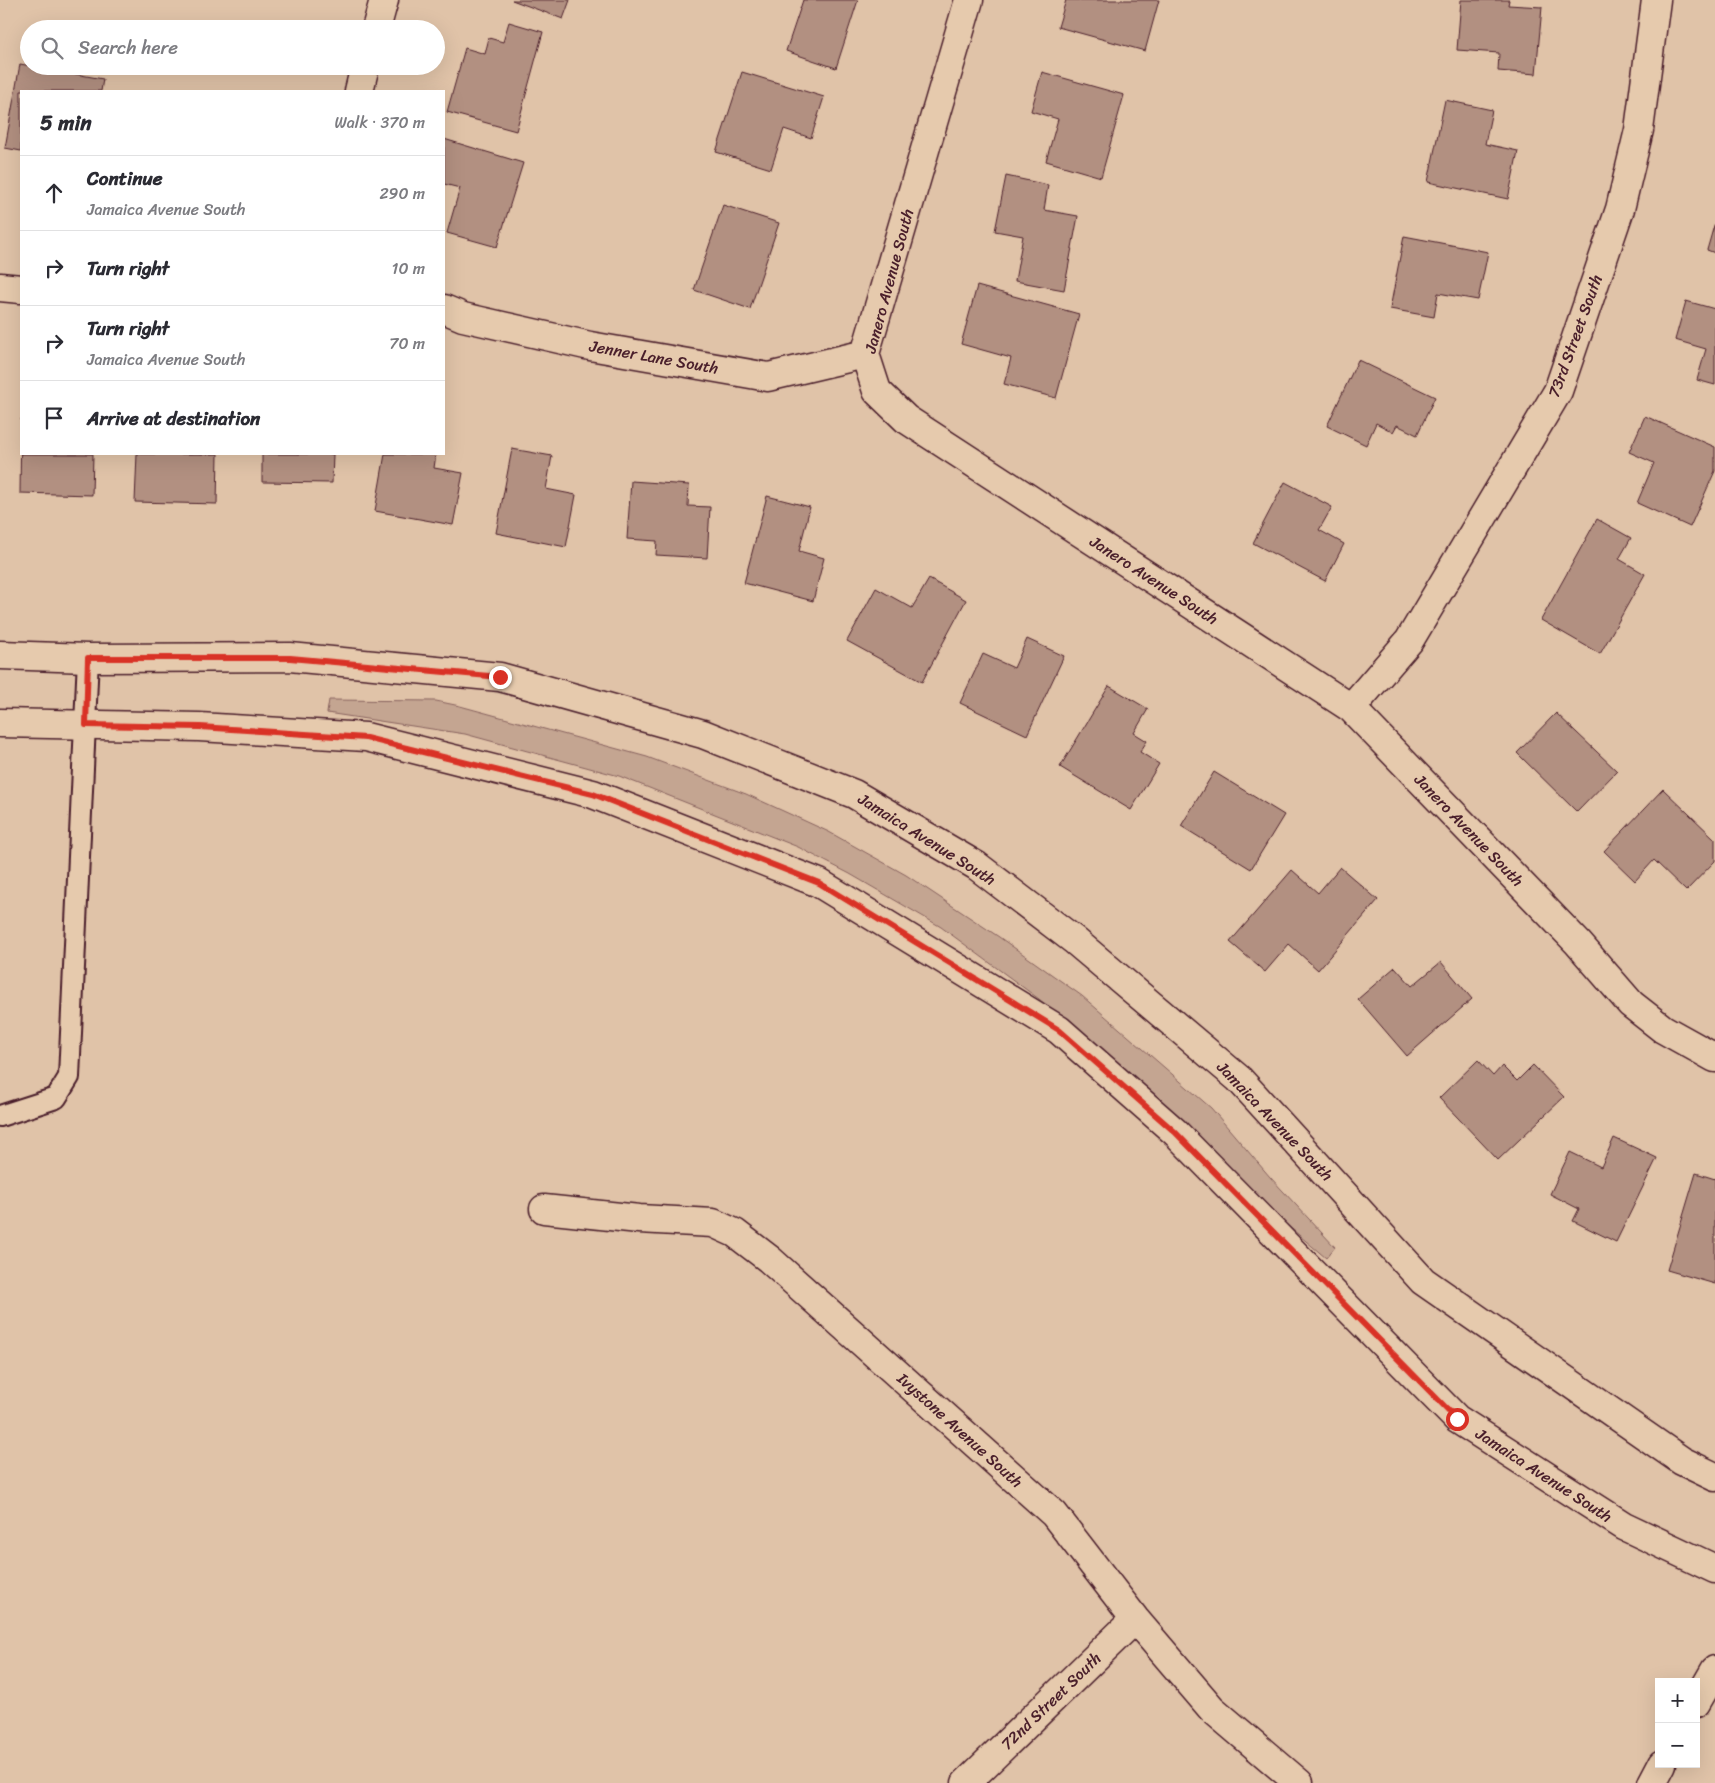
<!DOCTYPE html>
<meta charset="utf-8">
<style>
:root{--surface:#fff;--page:#f7f7f7;--text:#2b2b33;--muted:#7c7c81;--line:#e1e1e2}
body{margin:0;font-family:Sriracha,sans-serif;background:var(--page);color:var(--text)}
.controls{position:absolute;right:15px;bottom:15px;display:grid;overflow:hidden;border-radius:0px;box-shadow:0 5px 20px #0002}
.controls button{width:45px;height:45px;display:grid;place-items:center;padding:0;border:0;border-bottom:1px solid var(--line);background:var(--surface);color:var(--text);font:25px sans-serif}
.stop{position:absolute;width:15px;height:15px;margin:-11px;border:4px solid #d93025;border-radius:50%;background:#fff}
.stop.end{background:#d93025;border-color:#fff;box-shadow:0 1px 5px #0008}
.list{margin:0;padding:0;list-style:none}
h2{display:flex;justify-content:space-between;align-items:center;height:65px;margin:0;padding:0 20px;font-size:21px}
h2 small{font-size:16px;font-weight:400;color:var(--muted)}
.list li{display:grid;grid-template-columns:32px 1fr auto;gap:15px;align-items:center;box-sizing:border-box;height:75px;padding:0 20px;border-top:1px solid var(--line)}
.list b{display:block;font-size:19px;white-space:nowrap}
.list p{margin:0;font-size:16px;white-space:nowrap;color:var(--muted)}
.list em{font-size:16px;font-style:normal;color:var(--muted)}
.icon{flex:none;width:28px;height:28px;fill:none;stroke:currentColor;stroke-width:2;stroke-linecap:round;stroke-linejoin:round}
.map{position:relative;flex:none;width:1715px;height:1783px;overflow:hidden}
.search{position:absolute;background:var(--surface);box-shadow:0 5px 20px #0002;left:20px;top:20px;width:425px;height:55px;display:flex;align-items:center;gap:12px;box-sizing:border-box;padding:0 18px;border-radius:28px;color:var(--muted);font-size:19px}
.panel{position:absolute;background:var(--surface);box-shadow:0 5px 20px #0002;left:20px;top:90px;width:425px;height:365px;border-radius:0px}
.map>svg:first-child{display:block}
.green{fill:#c4a591;stroke:#87625e}
.building{fill:#b29081;stroke:#4a1f2b}
.lines{fill:none;stroke-linecap:round;stroke-linejoin:round}
.service-casing{stroke:#4a1f2b;stroke-width:24}
.minor-casing{stroke:#4a1f2b;stroke-width:31}
.tertiary-casing{stroke:#4a1f2b;stroke-width:31}
.service{stroke:#e6caad;stroke-width:20}
.minor{stroke:#e6caad;stroke-width:28}
.tertiary{stroke:#e6caad;stroke-width:28}
.route{stroke:#d93025;stroke-width:6}
.labels{text-anchor:middle;dominant-baseline:central;stroke-width:4;stroke-linejoin:round;paint-order:stroke}
.street-label{font-size:16px;fill:#4a1f2b;stroke:#e6caad}
</style>
<div class="map">
<svg width="1715" height="1783" viewBox="0 0 1715 1783">
<rect width="100%" height="100%" fill="#e0c3a8"/>
<filter id="ink" filterUnits="userSpaceOnUse"><feTurbulence type="fractalNoise" baseFrequency=".02" numOctaves="2"/><feDisplacementMap in="SourceGraphic" scale="10" xChannelSelector="R" yChannelSelector="G"/><feConvolveMatrix kernelMatrix="1 2 1 2 8 2 1 2 1" color-interpolation-filters="sRGB"/></filter>
<g filter="url(#ink)">
<!-- green -->
<path class="green" d="M329,700L436,701L460,706L647,757L746,794L829,832L906,875L999,937L1082,996L1165,1068L1211,1108L1270,1177L1335,1247L1326,1258L1247,1191L1183,1121L1039,999L941,927L850,874L798,847L619,776L465,734L327,713Z"/>
<!-- building -->
<path class="building" d="M512,0H570L563,19Z
M803,0H858L836,68L786,51Z
M1066,0H1159L1145,51L1058,27Z
M1461,0H1509L1508,5L1542,7L1536,74L1498,71L1499,53L1457,50Z
M509,22L543,32L516,131L447,112L465,48L485,54L489,38L503,42Z
M20,64L103,79L101,91H21V151L5,148Z
M742,72L824,97L811,138L784,129L771,169L716,152Z
M1042,72L1124,95L1101,177L1046,161L1058,119L1031,111Z
M1445,100L1492,110L1485,144L1518,151L1508,199L1428,182Z
M444,139L523,163L497,247L447,233L460,188L444,184Z
M1006,176L1048,185L1044,210L1078,216L1064,290L1015,281L1023,236L995,231Z
M723,205L779,223L750,309L694,290Z
M1715,222V253L1707,250Z
M1404,236L1488,252L1478,300L1438,293L1434,317L1390,309Z
M977,286L1079,314L1056,398L1004,384L1011,358L961,344Z
M1686,301L1715,309V385L1697,380L1706,349L1675,340Z
M1358,360L1435,397L1417,435L1397,425L1393,432L1376,423L1366,445L1327,426Z
M1645,416L1715,447V471L1690,527L1637,503L1654,463L1629,452Z
M21,419V454H93L92,495L20,493Z
M512,449L552,456L546,489L576,495L566,547L496,533Z
M137,454H218L217,504L135,502Z
M262,454H333L332,483L262,482Z
M385,454H436L434,468L463,473L453,525L375,511Z
M631,481L689,485L688,506L710,507L707,558L656,555L657,541L627,539Z
M1285,482L1332,507L1319,530L1344,544L1325,581L1253,543Z
M767,496L810,507L799,551L824,558L813,601L744,583Z
M1597,519L1631,538L1619,559L1645,574L1600,654L1541,620Z
M929,579L966,600L922,682L847,641L876,588L912,608Z
M1027,639L1064,656L1027,735L960,703L983,654L1014,668Z
M1109,686L1148,709L1134,733L1147,741L1140,752L1159,764L1131,810L1060,767Z
M1556,713L1617,771L1577,812L1517,753Z
M1214,772L1284,815L1251,869L1181,826Z
M1663,789L1715,839V861L1686,891L1654,860L1635,881L1604,851Z
M1340,867L1378,900L1318,970L1289,944L1265,972L1230,942L1292,870L1318,893Z
M1441,962L1472,999L1407,1056L1358,999L1395,967L1412,986Z
M1478,1060L1493,1076L1502,1066L1517,1081L1533,1065L1564,1097L1498,1160L1439,1098Z
M1614,1138L1657,1158L1616,1242L1573,1221L1579,1209L1550,1194L1570,1152L1601,1167Z
M1696,1173L1715,1179V1284L1667,1270Z"/>
<g class="lines">
<!-- service casing -->
<g class="service-casing">
<path id="service" d="M0,1116L56,1098L69,1077L88,658"/>
</g>
<!-- minor casing -->
<g class="minor-casing">
<path id="minor" d="M969,0L865,354L877,391L906,419L1351,708L1578,943L1631,1004L1663,1029L1715,1058
M376,29L384,0
M359,91L365,66
M0,287L21,289
M444,309L463,317L590,346L768,377L865,354
M1351,708L1409,641L1558,391L1620,209L1639,130L1656,0
M544,1209L639,1219L713,1223L735,1233L769,1259L1054,1514L1135,1619L1212,1709L1299,1783
M966,1783L1135,1619"/>
</g>
<!-- tertiary casing -->
<g class="tertiary-casing">
<path id="tertiary" d="M0,655L88,658L290,657L500,677L703,734L854,794L977,866L1074,940L1239,1079L1423,1281L1682,1461L1715,1477
M0,723L199,727L366,737L593,794L819,883L1059,1030L1175,1132L1457,1419L1624,1526L1715,1569
M1696,1703L1715,1670
M1652,1783L1662,1764"/>
</g>
<!-- service -->
<use href="#service" class="service"/>
<!-- minor -->
<use href="#minor" class="minor"/>
<!-- tertiary -->
<use href="#tertiary" class="tertiary"/>
</g>
</g>
<g class="lines" filter="url(#ink)">
<!-- route -->
<path class="route" d="M500,677L290,658H88L86,725L200,727L366,738L593,794L819,883L1059,1030L1175,1132L1457,1419"/>
</g>
<g class="labels">
<!-- street labels -->
<g class="street-label">
<text transform="translate(889 281) rotate(-75)">Janero Avenue South</text>
<text transform="translate(1575 336) rotate(-70)">73rd Street South</text>
<text transform="translate(654 357) rotate(10)">Jenner Lane South</text>
<text transform="translate(1154 580) rotate(33)">Janero Avenue South</text>
<text transform="translate(1469 830) rotate(46)">Janero Avenue South</text>
<text transform="translate(927 839) rotate(32)">Jamaica Avenue South</text>
<text transform="translate(1275 1121) rotate(46)">Jamaica Avenue South</text>
<text transform="translate(960 1430) rotate(42)">Ivystone Avenue South</text>
<text transform="translate(1544 1475) rotate(33)">Jamaica Avenue South</text>
<text transform="translate(1051 1701) rotate(-44)">72nd Street South</text>
</g>
</g>
</svg>
<div class="controls">
<button>+</button>
<button>−</button>
</div>
<div class="stop" style="left:1457px;top:1419px"></div>
<div class="stop end" style="left:500px;top:677px"></div>
<div class="search"><svg class="icon" aria-label="search" viewBox="0 0 24 24"><circle cx="10" cy="10" r="6"/><path d="M15 15l6 6"/></svg>Search here</div>
<section class="panel">
<h2>5 min<small>Walk · 370 m</small></h2>
<ul class="list">
<li><svg class="icon" aria-label="ahead" viewBox="0 0 24 24"><path d="M12 20V5M6 11l6-6 6 6"/></svg><div><b>Continue</b><p>Jamaica Avenue South</p></div><em>290 m</em></li>
<li><svg class="icon" aria-label="right" viewBox="0 0 24 24"><path d="M7 20v-9h11M14 6l5 5-5 5"/></svg><div><b>Turn right</b></div><em>10 m</em></li>
<li><svg class="icon" aria-label="right" viewBox="0 0 24 24"><path d="M7 20v-9h11M14 6l5 5-5 5"/></svg><div><b>Turn right</b><p>Jamaica Avenue South</p></div><em>70 m</em></li>
<li><svg class="icon" aria-label="arrive" viewBox="0 0 24 24"><path d="M6 21V4h12l-3 4 3 4H6"/></svg><div><b>Arrive at destination</b></div></li>
</ul>
</section>
</div>
